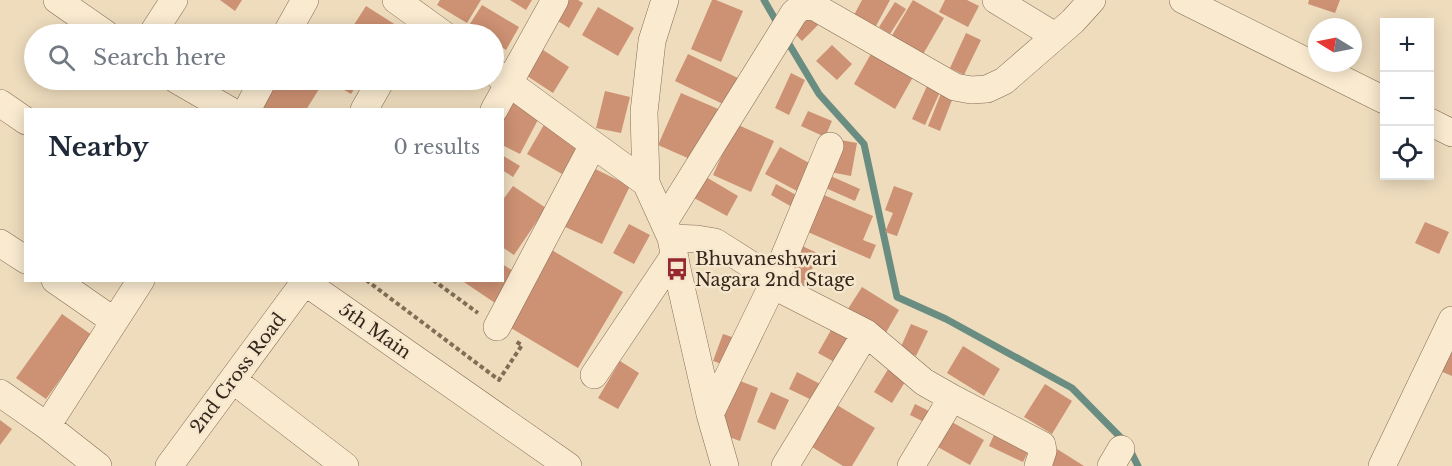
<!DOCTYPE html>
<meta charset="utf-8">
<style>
:root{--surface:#fff;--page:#f6f6f7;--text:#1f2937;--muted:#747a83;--line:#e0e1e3}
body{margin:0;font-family:"Libre Baskerville",serif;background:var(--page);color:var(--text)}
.controls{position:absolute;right:18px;top:18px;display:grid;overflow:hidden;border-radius:0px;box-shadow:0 3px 15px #0003}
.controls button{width:54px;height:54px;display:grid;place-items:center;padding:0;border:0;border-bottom:2px solid var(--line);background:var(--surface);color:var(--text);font:30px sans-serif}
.compass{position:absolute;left:1308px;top:18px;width:54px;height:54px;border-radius:50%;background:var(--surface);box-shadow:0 3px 15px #0003;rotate:280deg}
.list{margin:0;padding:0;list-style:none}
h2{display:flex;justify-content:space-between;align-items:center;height:78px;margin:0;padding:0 24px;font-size:26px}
h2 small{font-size:20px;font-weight:400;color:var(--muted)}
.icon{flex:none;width:33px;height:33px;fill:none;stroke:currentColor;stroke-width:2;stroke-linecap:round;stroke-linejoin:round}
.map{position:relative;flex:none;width:1452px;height:466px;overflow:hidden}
.search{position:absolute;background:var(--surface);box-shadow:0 3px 15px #0003;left:24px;top:24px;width:480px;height:66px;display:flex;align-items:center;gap:15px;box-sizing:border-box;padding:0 21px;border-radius:33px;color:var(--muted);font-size:22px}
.panel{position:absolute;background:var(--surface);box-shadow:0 3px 15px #0003;left:24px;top:108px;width:480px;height:174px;border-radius:0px}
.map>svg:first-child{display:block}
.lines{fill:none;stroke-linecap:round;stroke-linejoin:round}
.stream{stroke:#698d81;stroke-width:7}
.building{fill:#cd9173}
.minor-casing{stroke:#866c56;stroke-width:28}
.path{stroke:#866c56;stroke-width:4;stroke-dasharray:4.5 3;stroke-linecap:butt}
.minor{stroke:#f9ead0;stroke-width:27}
.labels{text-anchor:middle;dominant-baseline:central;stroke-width:5;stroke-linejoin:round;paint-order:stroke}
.poi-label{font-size:18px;fill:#35261b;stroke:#f5e7cd;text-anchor:start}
.street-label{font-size:18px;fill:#35261b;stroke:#f5e7cd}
</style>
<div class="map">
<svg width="1452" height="466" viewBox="0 0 1452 466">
<rect width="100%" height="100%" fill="#eedcbd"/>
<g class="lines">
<!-- stream -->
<path class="stream" d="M764,0L779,26
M786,39L819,94L864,144L897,297L946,319L1072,388L1127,444L1138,466"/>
</g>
<!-- building -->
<path class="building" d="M220,0H242L235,11Z
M440,0H481L467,23L437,5Z
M510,0H532L526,10Z
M559,0H578L583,3L569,28L550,16Z
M712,0H716L743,11L721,62L691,49Z
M862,0H890L876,26L854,15Z
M913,0L944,18L922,56L891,37Z
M945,0H967L979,6L968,27L939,12Z
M1309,0H1340L1335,13L1308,4Z
M895,2L906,9L890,34L879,27Z
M482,5L519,27L506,50L494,42V34H481L468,27Z
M366,6L399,27L394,34H348Z
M598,7L634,28L618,56L582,35Z
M807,7L822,21L802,41L788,27Z
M966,33L981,40L964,75L950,68Z
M534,44L569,67L553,93L518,70Z
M832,45L852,64L837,80L816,61Z
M872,52L913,77L895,109L854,84Z
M688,54L740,79L727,106L675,81Z
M791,73L805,80L789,115L775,108Z
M274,80H321L324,81L306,110H255Z
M327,80H360L351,94Z
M927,86L940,92L925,125L912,119Z
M605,91L630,97L621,133L596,128Z
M942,91L954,95L940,131L928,126Z
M681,93L723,111L699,163L658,145Z
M510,98L541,114L520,154L502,145V112Z
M808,111L832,121L825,137L801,126Z
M545,123L579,143L562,174L527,154Z
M736,124L774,141L751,192L713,175Z
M835,139L857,143L851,176L830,172Z
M780,147L811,164L797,191L765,174Z
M502,155L520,166L513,177L502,170Z
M589,166L630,186L602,244L561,225Z
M826,174L860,189L855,201L821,186Z
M706,177L738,196L727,216L694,198Z
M776,184L798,196L792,207L771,195Z
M513,186L546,208L514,255L502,247V201Z
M894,186L913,193L897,236L885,232L893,213L885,210Z
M817,192L873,216L863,240L876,245L870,259L801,229Z
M1425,222L1449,232L1439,254L1415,243Z
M629,224L650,235L634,264L613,253Z
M794,242L819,254L804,286L779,274Z
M550,249L623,292L578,368L506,325Z
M502,264L515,272L495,303L461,280H502Z
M862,287L899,310L884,336L846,312Z
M62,314L92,335L46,399L16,378Z
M835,323L854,334L838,364L818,353Z
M911,324L928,331L916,356L900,349Z
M723,334L735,338L725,365L713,361Z
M1452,338V376L1438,370Z
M963,346L1000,369L984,396L947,373Z
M620,361L639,373L618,409L598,398Z
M890,366L908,377L892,403L874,392Z
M797,372L824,386L816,402L789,389Z
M735,379L758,388L740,441L716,432Z
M1045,384L1072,401L1052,434L1024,417Z
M771,392L789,400L775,430L757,422Z
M915,404L935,414L930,425L910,415Z
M837,405L875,428L852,466H843L812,447Z
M0,420L12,429L0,445Z
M950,421L984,440L970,465L936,446Z
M998,426L1033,442L1023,462L989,446Z
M1057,449L1084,466H1051L1048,464Z"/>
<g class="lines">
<!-- minor casing -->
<g class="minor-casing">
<path id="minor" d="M57,0L106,34
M396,0L443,34
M665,0L652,41L644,112L646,183L671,238L677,269L710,414L725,466
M996,0L1055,36
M1183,0L1384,100
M152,34L174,0
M286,34L305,0
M494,72L646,183
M177,80L229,110
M0,103L26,121
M247,110L263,80
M364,110L381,80
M494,110L555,0
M1430,122L1452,133
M664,222L794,13L802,6L815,7L955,87L971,90L987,89L1004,81L1073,21L1092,0
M671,238L697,239L715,242L756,268L773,284L786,292L866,333L924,382L952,398L1042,445L1043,451L1038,466
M0,243L26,260
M55,280L114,321
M305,282L568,466
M497,327L593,145
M594,375L674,256
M233,380L345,466
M0,393L47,426L98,466
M710,414L773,284L830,146
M47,426L141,280
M169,466L306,280
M785,466L866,333
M911,466L952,398
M1111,466L1121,449
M1382,466L1452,320"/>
</g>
<!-- path -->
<path class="path" d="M366,280L499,380L522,345L515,341
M433,280L478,313"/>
<!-- minor -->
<use href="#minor" class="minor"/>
</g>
<!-- icons -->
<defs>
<g id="bus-bare" transform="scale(1.8)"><path d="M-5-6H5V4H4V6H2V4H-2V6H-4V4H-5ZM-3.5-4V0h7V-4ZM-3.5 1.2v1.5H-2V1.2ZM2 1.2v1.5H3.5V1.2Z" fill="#96262f" stroke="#f5e7cd" stroke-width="2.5" paint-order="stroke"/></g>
</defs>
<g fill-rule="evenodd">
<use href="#bus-bare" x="677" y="269"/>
</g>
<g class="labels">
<!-- poi labels -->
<g class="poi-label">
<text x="695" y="259">Bhuvaneshwari<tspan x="695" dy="21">Nagara 2nd Stage</tspan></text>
</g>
<!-- street labels -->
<g class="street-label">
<text transform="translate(375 331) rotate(35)">5th Main</text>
<text transform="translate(238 373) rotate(-53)">2nd Cross Road</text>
</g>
</g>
</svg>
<div class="controls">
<button>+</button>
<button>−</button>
<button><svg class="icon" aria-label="locate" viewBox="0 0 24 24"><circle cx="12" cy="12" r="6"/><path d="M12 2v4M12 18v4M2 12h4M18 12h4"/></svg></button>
</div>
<svg class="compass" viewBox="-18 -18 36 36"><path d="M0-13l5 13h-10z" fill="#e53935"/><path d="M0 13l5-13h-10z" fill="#747a83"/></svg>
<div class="search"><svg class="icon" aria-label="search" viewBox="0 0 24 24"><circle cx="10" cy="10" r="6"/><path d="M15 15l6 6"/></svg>Search here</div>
<section class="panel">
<h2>Nearby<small>0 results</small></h2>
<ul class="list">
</ul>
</section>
</div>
